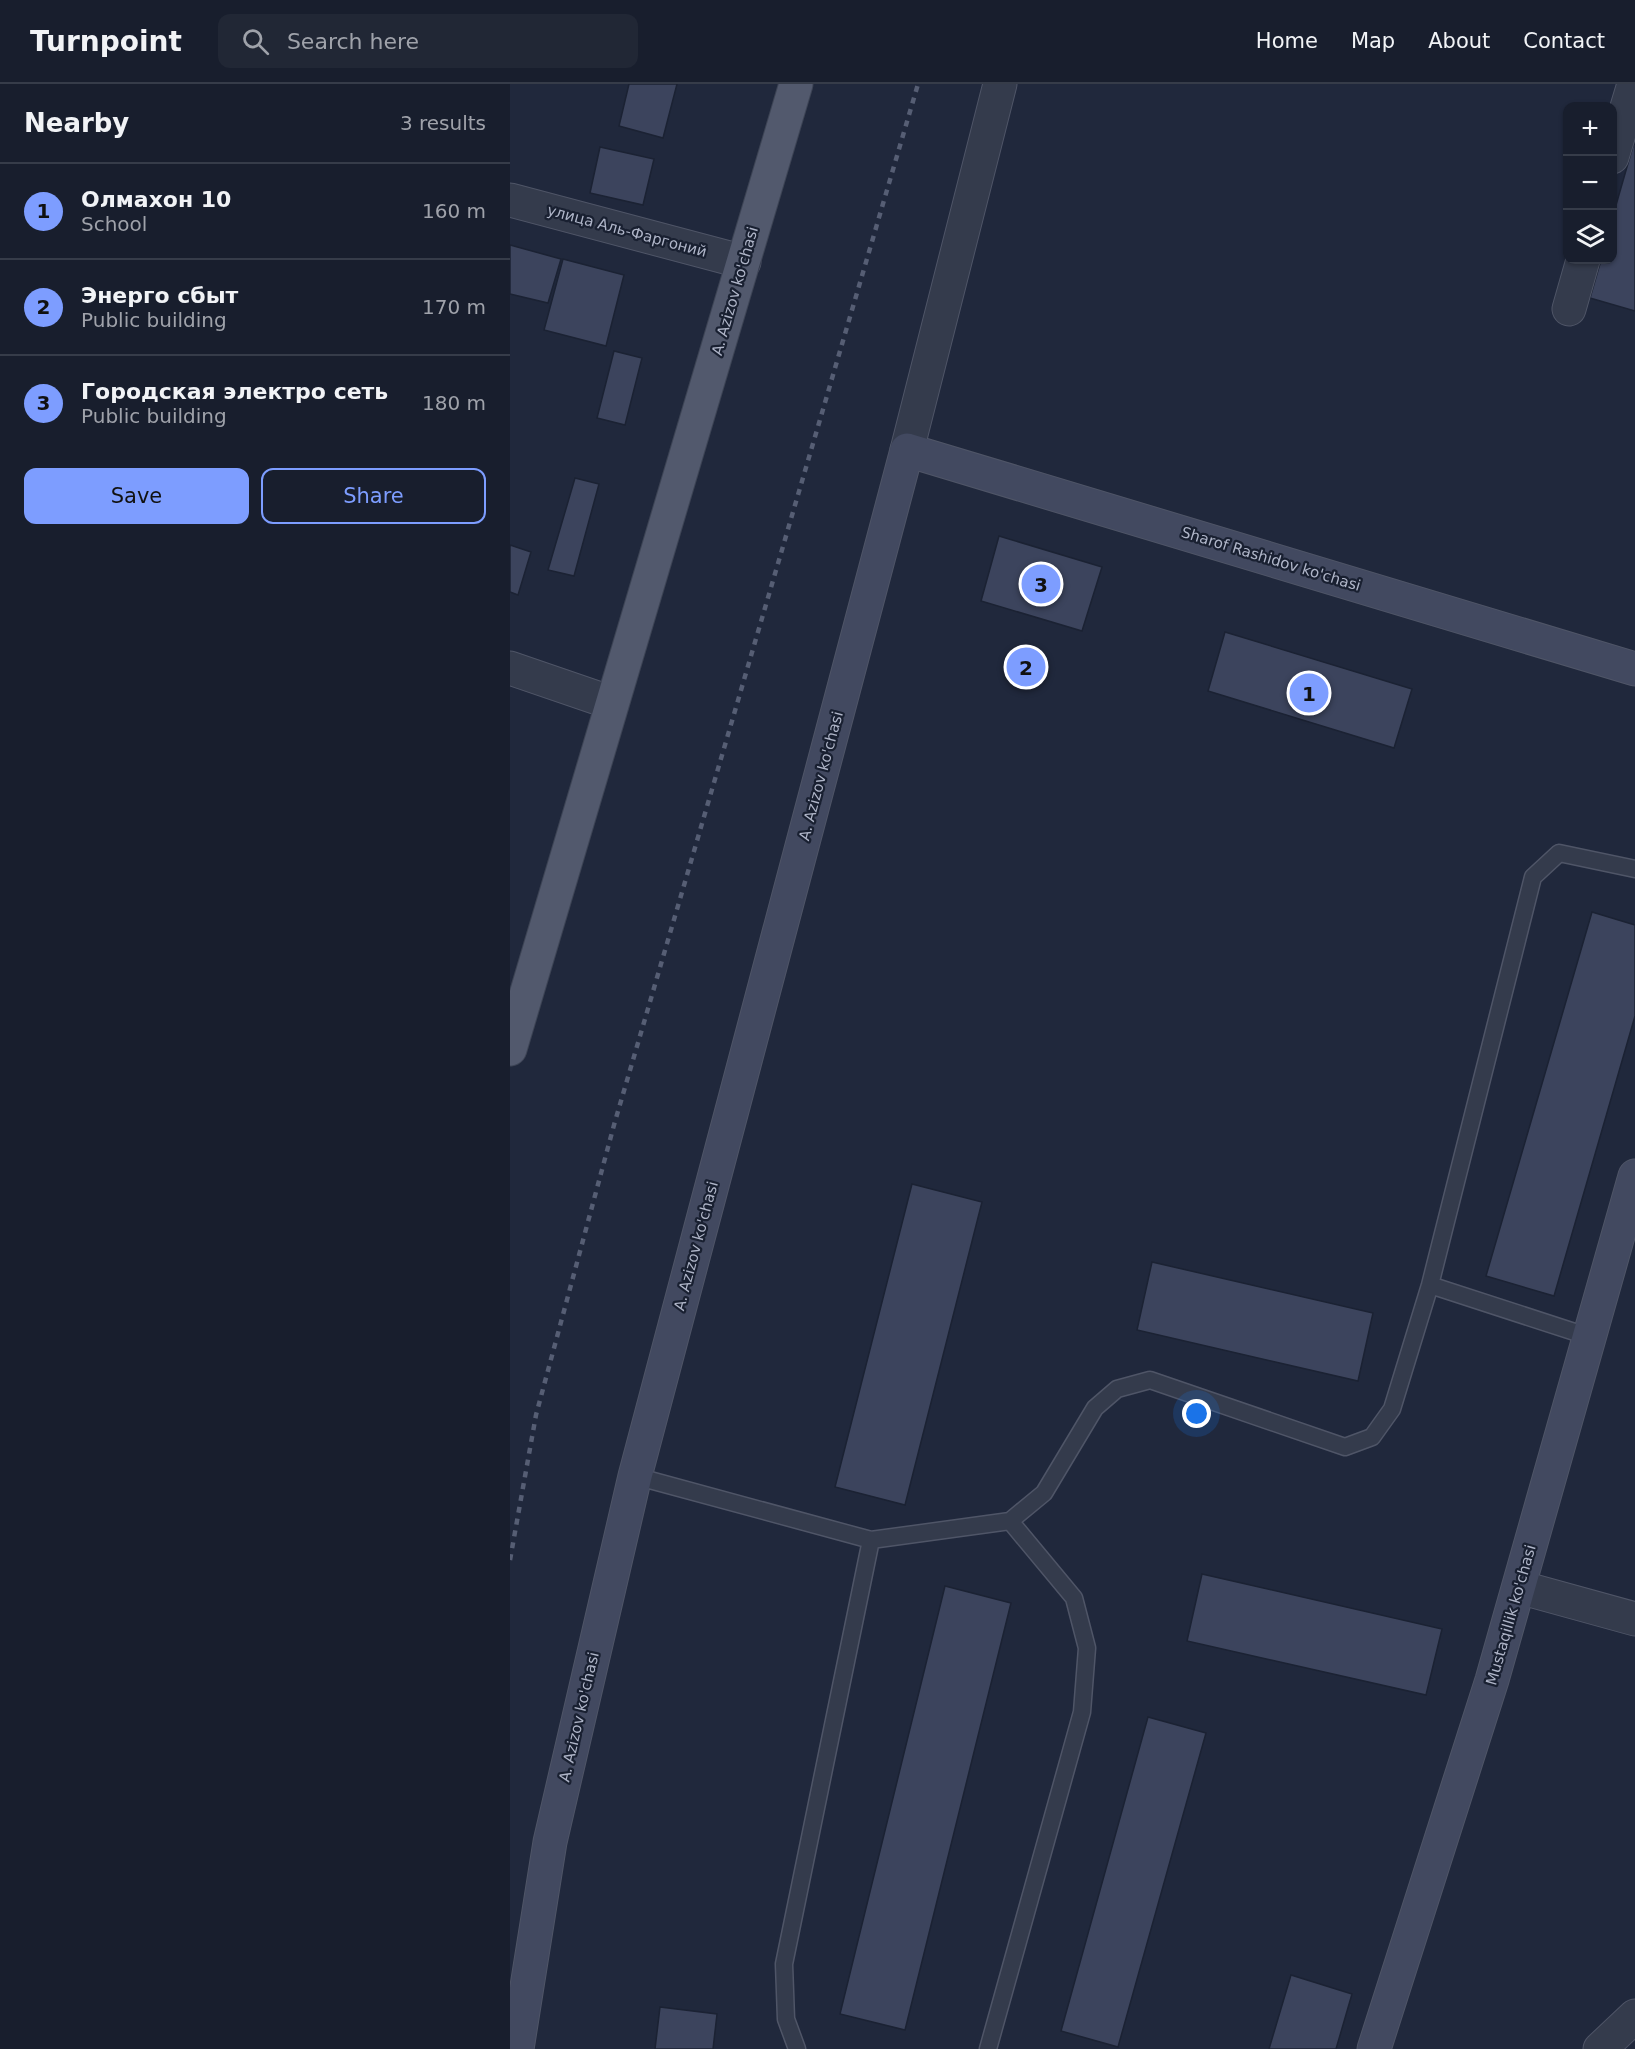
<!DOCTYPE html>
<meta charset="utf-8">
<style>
:root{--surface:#181e2d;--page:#212735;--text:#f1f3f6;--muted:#9fa2aa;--line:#363c49;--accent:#7d9dff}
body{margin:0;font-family:"DejaVu Sans",sans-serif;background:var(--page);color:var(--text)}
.controls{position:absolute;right:18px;top:18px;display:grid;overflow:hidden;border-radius:12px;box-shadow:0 2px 4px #0004}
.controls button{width:54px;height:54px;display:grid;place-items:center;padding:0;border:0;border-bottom:2px solid var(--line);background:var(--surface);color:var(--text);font:30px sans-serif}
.you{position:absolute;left:687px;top:1330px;width:21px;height:21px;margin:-15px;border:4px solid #fff;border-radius:50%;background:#1a73e8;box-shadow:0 0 0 9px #1a73e833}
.badge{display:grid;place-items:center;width:39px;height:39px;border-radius:50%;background:var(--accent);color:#111;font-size:20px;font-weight:700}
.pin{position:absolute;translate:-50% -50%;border:3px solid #fff;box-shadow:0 2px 6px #0006}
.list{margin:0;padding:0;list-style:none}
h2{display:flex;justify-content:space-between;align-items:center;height:78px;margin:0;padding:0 24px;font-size:26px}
h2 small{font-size:20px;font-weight:400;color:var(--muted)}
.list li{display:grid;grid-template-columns:39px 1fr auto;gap:18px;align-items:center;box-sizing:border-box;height:96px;padding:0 24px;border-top:2px solid var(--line)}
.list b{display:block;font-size:22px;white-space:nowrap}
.list p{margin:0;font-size:20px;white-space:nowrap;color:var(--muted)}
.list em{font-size:20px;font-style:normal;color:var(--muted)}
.actions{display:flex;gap:12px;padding:18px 24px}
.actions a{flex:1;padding:14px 0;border:2px solid var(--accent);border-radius:12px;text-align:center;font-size:21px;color:var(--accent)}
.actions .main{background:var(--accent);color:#111}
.icon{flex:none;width:33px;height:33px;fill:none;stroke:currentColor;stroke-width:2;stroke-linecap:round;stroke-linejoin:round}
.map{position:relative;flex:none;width:1125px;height:1965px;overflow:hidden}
header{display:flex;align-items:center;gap:36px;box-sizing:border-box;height:84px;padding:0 30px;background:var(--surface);border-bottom:2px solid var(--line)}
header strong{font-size:28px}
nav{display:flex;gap:33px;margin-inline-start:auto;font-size:21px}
.search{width:420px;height:54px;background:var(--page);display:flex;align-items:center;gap:15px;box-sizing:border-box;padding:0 21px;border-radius:12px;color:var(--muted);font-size:22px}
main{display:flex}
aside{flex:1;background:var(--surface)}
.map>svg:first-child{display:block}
.building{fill:#3c445d;stroke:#1b2233;stroke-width:1.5}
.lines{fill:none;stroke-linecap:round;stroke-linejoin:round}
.lane-casing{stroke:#4f5567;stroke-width:19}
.street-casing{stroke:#4f5567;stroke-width:35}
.secondary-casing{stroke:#4f5567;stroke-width:35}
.primary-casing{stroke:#3d4455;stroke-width:35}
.lane{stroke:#343b4c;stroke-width:16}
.street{stroke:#343b4c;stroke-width:33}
.secondary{stroke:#424960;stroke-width:33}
.primary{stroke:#52596d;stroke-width:33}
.rail{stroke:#565e74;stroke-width:4.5;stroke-dasharray:6 6;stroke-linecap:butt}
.labels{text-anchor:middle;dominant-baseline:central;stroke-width:4.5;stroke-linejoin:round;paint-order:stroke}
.street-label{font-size:15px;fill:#afb5c8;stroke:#192031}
</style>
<header>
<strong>Turnpoint</strong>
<div class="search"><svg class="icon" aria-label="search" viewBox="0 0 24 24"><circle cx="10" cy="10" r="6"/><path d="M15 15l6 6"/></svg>Search here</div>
<nav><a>Home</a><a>Map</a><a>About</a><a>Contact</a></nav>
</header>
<main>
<aside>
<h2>Nearby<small>3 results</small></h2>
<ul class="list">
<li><span class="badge">1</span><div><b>Олмахон 10</b><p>School</p></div><em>160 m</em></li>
<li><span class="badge">2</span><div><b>Энерго сбыт</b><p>Public building</p></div><em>170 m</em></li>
<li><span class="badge">3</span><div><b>Городская электро сеть</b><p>Public building</p></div><em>180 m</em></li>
</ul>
<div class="actions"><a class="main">Save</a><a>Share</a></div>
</aside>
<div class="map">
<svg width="1125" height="1965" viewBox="0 0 1125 1965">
<rect width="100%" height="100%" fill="#20283c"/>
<!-- building -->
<path class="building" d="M119,0H167L153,54L109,42Z
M1125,55V227L1080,214L1091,176H1102V135Z
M90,63L144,75L133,121L80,109Z
M0,161L51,175L38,219L0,210Z
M53,175L114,191L96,262L34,246Z
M104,267L132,274L115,341L87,334Z
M65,394L89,400L64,492L38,486Z
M489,452L592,483L572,547L471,517Z
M0,461L21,468L8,511L0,508Z
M715,548L902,605L884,664L698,607Z
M1082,828L1125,841V932L1044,1212L976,1192Z
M402,1100L472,1118L395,1421L325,1403Z
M642,1178L863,1229L848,1297L627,1246Z
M692,1490L932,1545L916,1611L677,1557Z
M435,1502L501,1519L395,1946L330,1930Z
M638,1633L696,1649L608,1963L551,1947Z
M781,1891L842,1910L826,1965H759Z
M150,1923L207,1930L203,1965H145Z"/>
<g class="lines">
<!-- lane casing -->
<g class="lane-casing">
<path id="lane" d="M920,1201L1080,1253
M125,1392L361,1456L500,1437L534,1409L585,1324L607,1305L640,1296L835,1363L862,1353L882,1325L920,1201L1023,793L1049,769L1125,785
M287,1965L276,1935L274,1880L361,1456
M478,1965L572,1628L577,1564L564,1514L500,1437"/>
</g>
<!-- street casing -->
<g class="street-casing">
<path id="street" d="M1102,73L1124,0
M0,116L234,178
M1059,225L1073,176
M397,366L490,0
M0,584L102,619
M1009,1503L1125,1535
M1090,1965L1125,1932"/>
</g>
<!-- secondary casing -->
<g class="secondary-casing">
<path id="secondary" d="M7,1965L40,1758L125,1392L397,366L1125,585
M864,1965L982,1596L1125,1092"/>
</g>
<!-- primary casing -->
<g class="primary-casing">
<path id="primary" d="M0,965L286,0"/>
</g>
<!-- lane -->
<use href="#lane" class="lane"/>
<!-- street -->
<use href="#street" class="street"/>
<!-- secondary -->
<use href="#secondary" class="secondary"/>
<!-- primary -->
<use href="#primary" class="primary"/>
<!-- rail -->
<path class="rail" d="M0,1476L26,1331L104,1041L408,0"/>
</g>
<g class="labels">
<!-- street labels -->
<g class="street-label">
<text transform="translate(117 147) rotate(15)">улица Аль-Фаргоний</text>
<text transform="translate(225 207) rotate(-74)">A. Azizov ko'chasi</text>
<text transform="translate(761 475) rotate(17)">Sharof Rashidov ko'chasi</text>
<text transform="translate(311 692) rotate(-75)">A. Azizov ko'chasi</text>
<text transform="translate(186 1162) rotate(-75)">A. Azizov ko'chasi</text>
<text transform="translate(1001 1531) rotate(-74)">Mustaqillik ko'chasi</text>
<text transform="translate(69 1633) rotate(-77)">A. Azizov ko'chasi</text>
</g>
</g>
</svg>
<div class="controls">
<button>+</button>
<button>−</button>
<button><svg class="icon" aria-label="layers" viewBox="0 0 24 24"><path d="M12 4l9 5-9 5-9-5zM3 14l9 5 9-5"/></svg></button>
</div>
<div class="you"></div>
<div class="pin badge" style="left:799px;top:609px">1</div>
<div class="pin badge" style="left:516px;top:583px">2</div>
<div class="pin badge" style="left:531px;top:500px">3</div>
</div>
</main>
